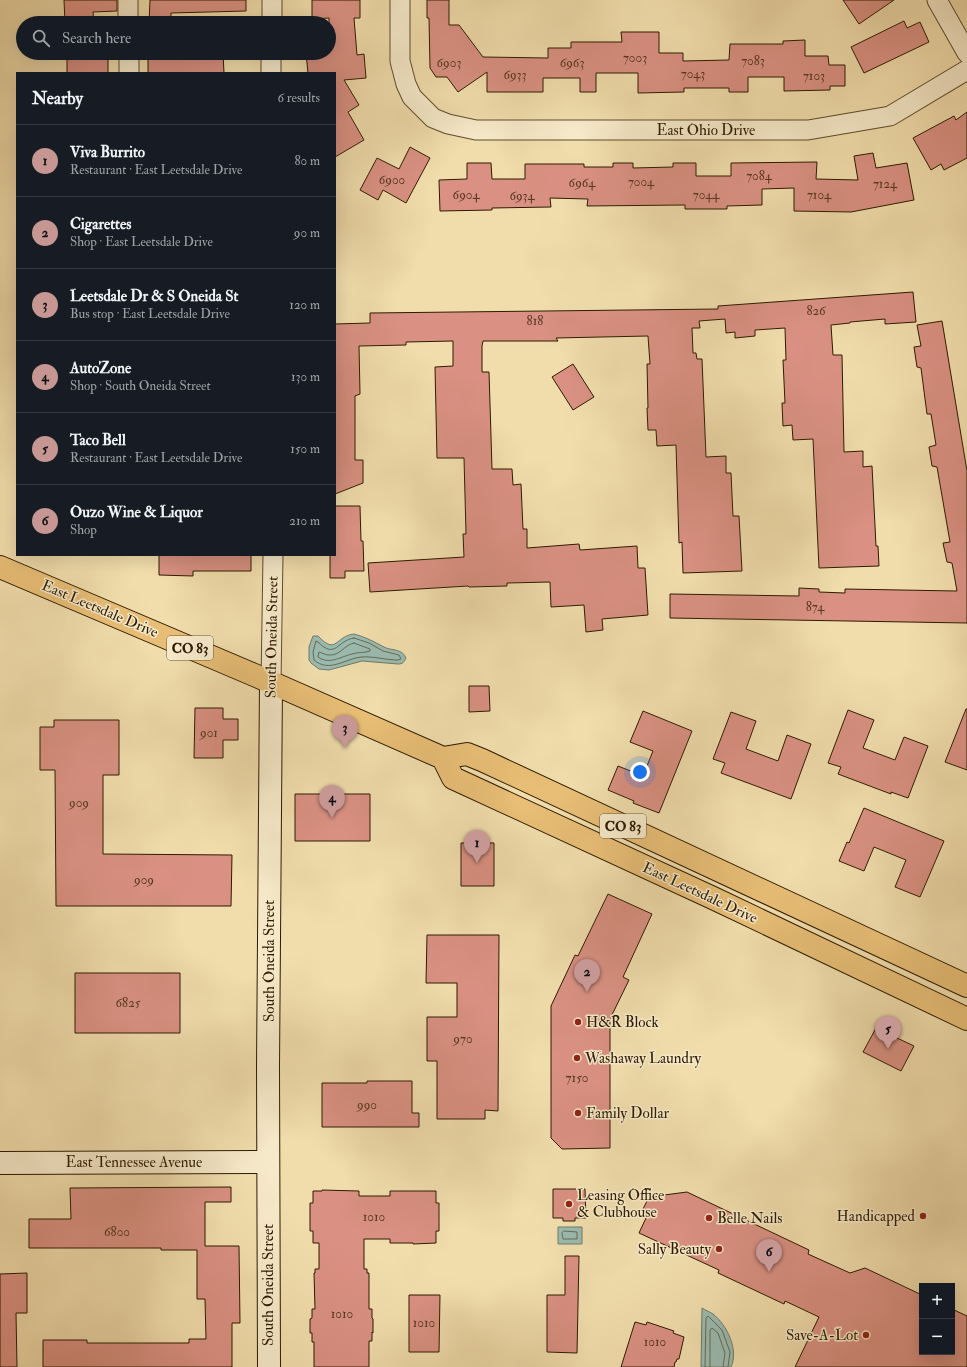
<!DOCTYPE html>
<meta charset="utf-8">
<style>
:root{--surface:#171b24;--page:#20242c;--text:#f1f3f6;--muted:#9ea1a6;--line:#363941;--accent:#c59692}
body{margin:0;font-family:"IM FELL Double Pica",serif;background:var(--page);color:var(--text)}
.controls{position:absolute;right:12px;bottom:12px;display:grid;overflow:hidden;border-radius:0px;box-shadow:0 4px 16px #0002}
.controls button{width:36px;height:36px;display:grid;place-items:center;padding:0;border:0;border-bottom:1px solid var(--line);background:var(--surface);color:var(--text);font:20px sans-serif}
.you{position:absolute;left:640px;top:772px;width:14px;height:14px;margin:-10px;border:3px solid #fff;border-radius:50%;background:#1a73e8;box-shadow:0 0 0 6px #1a73e833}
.badge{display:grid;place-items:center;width:26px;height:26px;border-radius:50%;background:var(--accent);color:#111;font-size:13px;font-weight:700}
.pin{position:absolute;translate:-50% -33px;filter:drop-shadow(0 1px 2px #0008)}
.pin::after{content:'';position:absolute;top:21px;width:14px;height:12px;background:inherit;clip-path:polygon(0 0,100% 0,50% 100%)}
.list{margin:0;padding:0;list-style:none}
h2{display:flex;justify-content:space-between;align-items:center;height:52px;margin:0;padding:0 16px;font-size:17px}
h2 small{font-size:13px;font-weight:400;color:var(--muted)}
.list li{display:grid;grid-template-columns:26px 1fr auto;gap:12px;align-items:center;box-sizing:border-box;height:72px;padding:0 16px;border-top:1px solid var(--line)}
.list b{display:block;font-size:15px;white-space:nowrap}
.list p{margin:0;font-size:13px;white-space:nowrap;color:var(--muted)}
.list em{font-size:13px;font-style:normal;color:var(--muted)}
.icon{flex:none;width:22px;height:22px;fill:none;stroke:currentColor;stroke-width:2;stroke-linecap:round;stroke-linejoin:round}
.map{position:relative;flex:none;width:967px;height:1367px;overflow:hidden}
.search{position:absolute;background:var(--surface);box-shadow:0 4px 16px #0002;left:16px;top:16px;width:320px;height:44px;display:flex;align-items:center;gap:10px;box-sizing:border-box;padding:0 14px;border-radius:22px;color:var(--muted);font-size:15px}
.panel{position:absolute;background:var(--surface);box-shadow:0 4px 16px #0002;left:16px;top:72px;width:320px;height:484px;border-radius:0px}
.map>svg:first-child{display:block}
.water{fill:#9bbbb0;stroke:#6f7b6a}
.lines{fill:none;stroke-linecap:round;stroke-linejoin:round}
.shore{stroke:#646b58;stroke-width:1}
.building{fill:#da9183;stroke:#2d1b00}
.street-casing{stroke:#5e4c2b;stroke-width:21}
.secondary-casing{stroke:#2d1b00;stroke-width:24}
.primary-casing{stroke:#2d1b00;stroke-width:24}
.street{stroke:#f6e9c9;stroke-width:19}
.secondary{stroke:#f6e9c9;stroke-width:22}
.primary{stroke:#e8be76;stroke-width:22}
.poi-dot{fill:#8f2418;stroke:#f6e9c9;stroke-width:1.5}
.labels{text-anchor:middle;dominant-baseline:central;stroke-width:3;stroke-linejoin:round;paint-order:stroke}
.number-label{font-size:13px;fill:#583821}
.shield{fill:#f6e9c9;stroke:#69593c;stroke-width:1}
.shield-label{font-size:14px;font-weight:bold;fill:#2d1b00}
.street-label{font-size:15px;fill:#2d1b00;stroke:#f6e9c9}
.poi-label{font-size:15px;fill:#2d1b00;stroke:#f6e9c9;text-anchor:start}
</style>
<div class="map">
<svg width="967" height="1367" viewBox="0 0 967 1367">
<rect width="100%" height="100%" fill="#f1ddac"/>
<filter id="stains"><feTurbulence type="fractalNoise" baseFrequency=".005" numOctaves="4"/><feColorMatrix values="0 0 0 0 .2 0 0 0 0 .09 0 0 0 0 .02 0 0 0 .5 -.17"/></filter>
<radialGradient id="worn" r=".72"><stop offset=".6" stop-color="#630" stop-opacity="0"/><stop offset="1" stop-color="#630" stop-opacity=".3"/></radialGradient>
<!-- water -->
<path class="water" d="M354,634C366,637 374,642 384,647C391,651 402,648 406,658C404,662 403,664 398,664L362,661L329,670L319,669L311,663L309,660V647L313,636H318C337,656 335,636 354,634Z
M558,1227H582V1244H558Z
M702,1308C705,1310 710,1312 713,1314C727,1325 739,1350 731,1367H701Z"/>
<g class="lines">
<!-- shore -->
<path class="shore" d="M354,638L369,643L383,651L399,655L401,659L398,660C386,660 373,656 361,657C345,659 329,673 314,660L313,652L316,641L318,642C336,660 337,640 354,638Z
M354,643L370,649V651C365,653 358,652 352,654C340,657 329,665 318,657L319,652C322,653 326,655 329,655C340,656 344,645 354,643Z
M564,1231L577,1232V1239H563L562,1233Z
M705,1367L706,1318L708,1316L722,1330L730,1352L728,1367
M710,1367V1330L712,1328L718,1333L725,1353L723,1367"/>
</g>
<!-- building -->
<path class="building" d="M64,0H117V11L93,12L94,23H65Z
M150,0H246V11L171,13V23H149Z
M312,0H360V18H354L357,55L364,54L366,78L344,80L359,105L348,112L364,140L335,157V73H308L306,53H329V18L312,19Z
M427,0H449V25H459L483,57L548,58V48H571V42H622L621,32H659V53H683V61L729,60L730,44H783V41L805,40V56H828L829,65H845V86H830V90L784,91V77H748V92H729V88H684V92L638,93V73H596V92H580V78H543V92H487V72L458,92L447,77H436L430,68L429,18H427Z
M843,0H894L859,24Z
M904,21L907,28L920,22L929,42L864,73L851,47Z
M67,53H108V73H67Z
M193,53H223L224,73H148V55H193Z
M967,112V158L944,170L941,164L931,170L913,138L954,116L956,120Z
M410,147L430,158L406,203L383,190L378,200L360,190L377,158L399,169Z
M873,153L876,168L907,163L914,200L851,212L794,211V188L762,189V205L727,206V209H685V205L587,206L588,199L550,198L551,207L492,208V210L440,211L439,180L467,179V163H491L492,179H525V164H584V167H613V163H633V168L673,167V163H696V176H731V163L817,162L816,179L858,180L854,156Z
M913,292L916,322L885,324V319L850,322V323L831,325L833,355H842L844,452L863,451V467L872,466L876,546H878L879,566L819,568L813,439L793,440L792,425L783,426L782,403H785L783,360H786L785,328L755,330V336L735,338V332L726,333L725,319L699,321L700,328H692L693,353H696L697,359H702L706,457L726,456V473H731L733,516H739L742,571L683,573L682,542L679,543L676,445L657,446L656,430H648L647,408H648L647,364H650L648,336L556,338L558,341H483L482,346V372H489L492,469H512L513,485L521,484L523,529H527V548L579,544L580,550L637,546L638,568H645L648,615L602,619L603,630L586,632L584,605L551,607L550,582L507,583V586L469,587L468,586L370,592L368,563L464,557L463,534H466L464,458H437L435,367L453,366V341L406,342V345L359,346L360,394L355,396V460H363V483L335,494V324L370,323V313L718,309V306Z
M942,321L967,471V623L670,618V594L799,596V588L819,589V592L845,593V589L957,591L952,563L947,562L943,543L950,542L937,467L932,466L929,447L936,445L931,414H927L921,368L917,367L914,347L921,346L917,325Z
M573,364L594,397L573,410L552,377Z
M335,506H360L361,541H363L364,571H345V578H330V555H335Z
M159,555H251V571H193V576L159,575Z
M469,686H489L490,711L469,712Z
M195,708H223V719H238V740H223V758H194Z
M966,709H967V770L945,762Z
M848,710L874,720L863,748L895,760L904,737L928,746L908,798L891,792V794L838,774L841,767L828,763Z
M643,711L692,731L659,813L633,803L634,801L608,790L618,766L643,776L653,751L630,742Z
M731,712L756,721L746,749L778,761L787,735L811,744L791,799L721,773L725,763L713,759Z
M54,720H119V775H103V854L232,855L231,906H56L55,770H40V727H54Z
M295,794H370V841H295Z
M864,808L944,841L920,897L895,887L906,860L874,847L864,871L839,861L847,842L849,843Z
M461,843H494V886H461Z
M608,894L652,914L623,977L629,980L610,1019V1148L562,1149L551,1138V1006L575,955L578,956Z
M427,935H499L498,1111L485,1110V1119H437V1061H427V1017H457V983H426Z
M75,973H180V1033H75Z
M876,1028L914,1046L901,1071L863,1052Z
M367,1081H412V1113H419V1127H322V1083H367Z
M231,1187V1202H205V1246H239L240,1323H232V1367H43V1340H87V1343H189V1339H206L205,1299H197V1250H161V1248H29V1219H71L70,1188Z
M553,1189H585L586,1218H575V1221H563V1218H553Z
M322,1190L359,1191V1196H390V1191H436V1203H439V1231H436V1243L413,1244V1243H390V1239H364V1269H367V1273H369V1309H372V1318L373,1319V1333L372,1332V1341H369V1367H314V1342H312V1333H310V1319L312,1318V1309H315L314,1273H315V1269H319V1243H313V1231H310V1203H313V1191H322Z
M687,1192L809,1250L808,1254L850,1273L865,1268L922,1295V1352H952V1309L967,1316V1367H795L819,1317L785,1301L784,1304L718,1273L719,1270L639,1233L646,1218L640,1215L649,1197Z
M565,1256H579L577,1353L547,1352V1295H565Z
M27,1273V1313H16L17,1367H0V1274Z
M409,1295H440L439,1352H409Z
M635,1322L646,1325L647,1322L674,1331L673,1333L684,1337L679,1359H677L676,1362H675L674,1367H621Z"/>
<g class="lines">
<!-- street casing -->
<g class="street-casing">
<path id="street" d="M128,0V23
M400,0V61L406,84L412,97L433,118L448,124L476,130H808L890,116L967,70
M937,0L967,53
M272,23V0
M129,53V73
M271,73V53
M271,683L273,555"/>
</g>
<!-- secondary casing -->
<g class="secondary-casing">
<path id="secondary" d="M0,1163L268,1162
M269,1367L268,1067L271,683"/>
</g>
<!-- primary casing -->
<g class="primary-casing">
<path id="primary" d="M0,567L252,674L443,758L467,754L482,760L967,986
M443,758L453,778L713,898L967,1019"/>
</g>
<!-- street -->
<use href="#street" class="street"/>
<!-- secondary -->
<use href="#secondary" class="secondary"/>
<!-- primary -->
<use href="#primary" class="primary"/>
</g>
<!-- markers -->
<g class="poi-dot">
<circle cx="578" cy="1022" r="4"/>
<circle cx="577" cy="1058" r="4"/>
<circle cx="578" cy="1113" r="4"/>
<circle cx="569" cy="1204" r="4"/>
<circle cx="923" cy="1216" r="4"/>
<circle cx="709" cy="1218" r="4"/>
<circle cx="719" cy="1249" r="4"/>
<circle cx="866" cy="1335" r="4"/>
</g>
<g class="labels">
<!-- number labels -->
<g class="number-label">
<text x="635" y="58">7003</text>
<text x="753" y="61">7083</text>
<text x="449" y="63">6903</text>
<text x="572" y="63">6963</text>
<text x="693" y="74">7043</text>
<text x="515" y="75">6933</text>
<text x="814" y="76">7103</text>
<text x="759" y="176">7084</text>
<text x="392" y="180">6900</text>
<text x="641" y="182">7004</text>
<text x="582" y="183">6964</text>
<text x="885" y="184">7124</text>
<text x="466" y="195">6904</text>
<text x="706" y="195">7044</text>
<text x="819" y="195">7104</text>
<text x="522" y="196">6934</text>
<text x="816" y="311">826</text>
<text x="535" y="321">818</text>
<text x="815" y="607">874</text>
<text x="209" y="733">901</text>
<text x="79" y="803">909</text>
<text x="144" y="880">909</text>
<text x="128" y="1003">6825</text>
<text x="463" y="1039">970</text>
<text x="577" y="1078">7150</text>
<text x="367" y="1105">990</text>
<text x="374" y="1217">1010</text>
<text x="117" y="1232">6800</text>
<text x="342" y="1314">1010</text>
<text x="424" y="1323">1010</text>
<text x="655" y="1342">1010</text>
</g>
<!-- shield labels -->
<g class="shield">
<rect x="167" y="636" width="46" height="24" rx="3"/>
<rect x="600" y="814" width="46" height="24" rx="3"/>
</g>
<g class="shield-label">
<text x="190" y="648">CO 83</text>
<text x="623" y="826">CO 83</text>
</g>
<!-- street labels -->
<g class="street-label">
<text x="706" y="130">East Ohio Drive</text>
<text transform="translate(100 609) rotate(23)">East Leetsdale Drive</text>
<text transform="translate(272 637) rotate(-89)">South Oneida Street</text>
<text transform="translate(700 893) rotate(25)">East Leetsdale Drive</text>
<text transform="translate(269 961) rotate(-90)">South Oneida Street</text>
<text x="134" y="1162">East Tennessee Avenue</text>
<text transform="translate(268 1285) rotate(-90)">South Oneida Street</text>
</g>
<!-- poi labels -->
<g class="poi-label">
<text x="586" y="1022">H&amp;R Block</text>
<text x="585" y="1058">Washaway Laundry</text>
<text x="586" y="1113">Family Dollar</text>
<text x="577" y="1195">Leasing Office<tspan x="577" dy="17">&amp; Clubhouse</tspan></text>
<text x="915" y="1216" text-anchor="end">Handicapped</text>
<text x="717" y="1218">Belle Nails</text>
<text x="711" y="1249" text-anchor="end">Sally Beauty</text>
<text x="858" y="1335" text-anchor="end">Save-A-Lot</text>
</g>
</g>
<rect width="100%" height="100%" filter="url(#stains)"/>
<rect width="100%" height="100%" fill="url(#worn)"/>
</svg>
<div class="controls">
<button>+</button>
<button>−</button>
</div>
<div class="you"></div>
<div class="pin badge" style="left:477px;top:863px">1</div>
<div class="pin badge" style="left:587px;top:992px">2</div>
<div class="pin badge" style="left:345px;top:748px">3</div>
<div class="pin badge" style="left:332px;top:818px">4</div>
<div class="pin badge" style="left:888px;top:1049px">5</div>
<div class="pin badge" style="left:769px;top:1272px">6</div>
<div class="search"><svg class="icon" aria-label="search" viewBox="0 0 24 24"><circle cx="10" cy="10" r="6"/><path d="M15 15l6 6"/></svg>Search here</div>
<section class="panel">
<h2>Nearby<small>6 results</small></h2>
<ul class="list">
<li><span class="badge">1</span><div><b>Viva Burrito</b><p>Restaurant · East Leetsdale Drive</p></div><em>80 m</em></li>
<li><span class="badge">2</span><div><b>Cigarettes</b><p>Shop · East Leetsdale Drive</p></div><em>90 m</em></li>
<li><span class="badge">3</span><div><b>Leetsdale Dr &amp; S Oneida St</b><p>Bus stop · East Leetsdale Drive</p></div><em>120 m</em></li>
<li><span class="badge">4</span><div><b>AutoZone</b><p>Shop · South Oneida Street</p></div><em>130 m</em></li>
<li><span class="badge">5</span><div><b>Taco Bell</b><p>Restaurant · East Leetsdale Drive</p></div><em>150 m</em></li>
<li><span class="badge">6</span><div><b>Ouzo Wine &amp; Liquor</b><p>Shop</p></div><em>210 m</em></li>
</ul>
</section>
</div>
